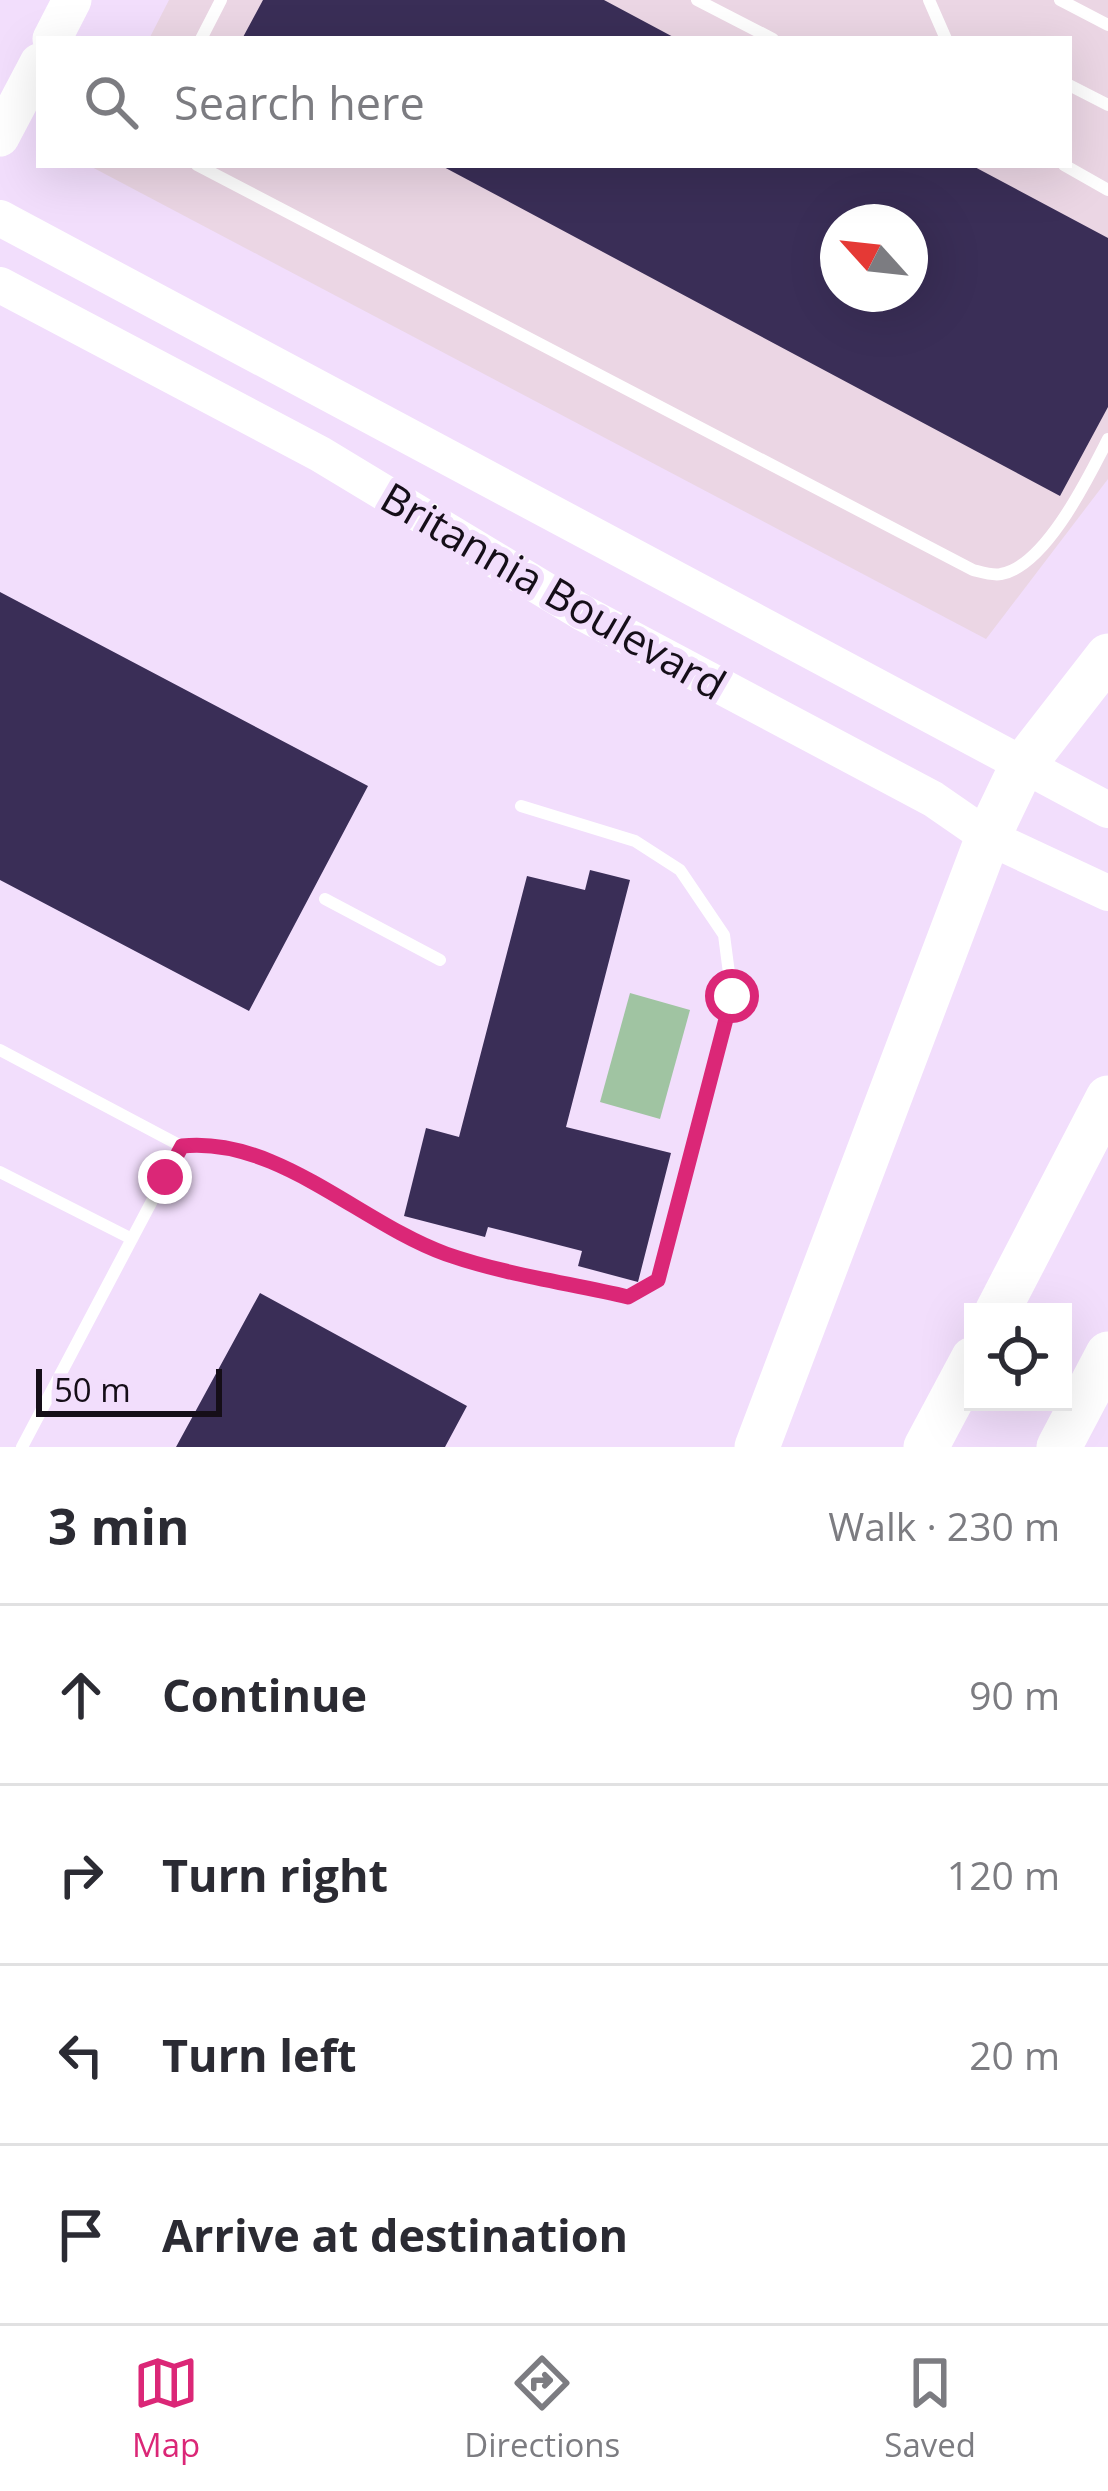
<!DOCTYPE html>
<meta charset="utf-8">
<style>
:root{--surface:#fff;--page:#f7f7f7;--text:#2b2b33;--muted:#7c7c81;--line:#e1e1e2;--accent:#db2777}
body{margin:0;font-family:"Open Sans",sans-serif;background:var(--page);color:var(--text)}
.controls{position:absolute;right:36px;bottom:36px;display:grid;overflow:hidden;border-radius:0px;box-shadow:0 12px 48px #0002}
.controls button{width:108px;height:108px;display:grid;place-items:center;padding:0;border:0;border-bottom:3px solid var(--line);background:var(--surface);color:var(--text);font:60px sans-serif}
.compass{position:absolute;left:820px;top:204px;width:108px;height:108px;border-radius:50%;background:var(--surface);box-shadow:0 12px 48px #0002;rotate:297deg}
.scale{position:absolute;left:36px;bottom:30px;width:186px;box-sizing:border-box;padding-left:12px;border:6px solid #150e18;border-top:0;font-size:33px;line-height:42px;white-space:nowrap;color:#150e18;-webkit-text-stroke:9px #f2defc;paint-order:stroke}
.stop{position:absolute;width:36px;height:36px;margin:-27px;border:9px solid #db2777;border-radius:50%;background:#fff}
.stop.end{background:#db2777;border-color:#fff;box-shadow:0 3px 12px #0008}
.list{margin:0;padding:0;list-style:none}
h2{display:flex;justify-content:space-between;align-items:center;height:156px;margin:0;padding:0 48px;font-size:51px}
h2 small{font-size:39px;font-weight:400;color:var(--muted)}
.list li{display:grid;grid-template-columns:78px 1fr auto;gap:36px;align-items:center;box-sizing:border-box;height:180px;padding:0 48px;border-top:3px solid var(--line)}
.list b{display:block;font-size:45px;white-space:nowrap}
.list em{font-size:39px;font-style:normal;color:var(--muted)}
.icon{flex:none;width:66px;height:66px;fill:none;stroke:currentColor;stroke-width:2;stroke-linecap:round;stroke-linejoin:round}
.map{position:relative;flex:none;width:1108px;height:1447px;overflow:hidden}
.search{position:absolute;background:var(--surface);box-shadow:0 12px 48px #0002;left:36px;right:36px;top:36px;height:132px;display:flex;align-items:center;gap:30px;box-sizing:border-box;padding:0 42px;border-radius:0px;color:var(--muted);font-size:45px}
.sheet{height:876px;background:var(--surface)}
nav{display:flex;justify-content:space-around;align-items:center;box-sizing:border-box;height:168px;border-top:3px solid var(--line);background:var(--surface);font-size:33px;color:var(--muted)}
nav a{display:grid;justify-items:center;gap:6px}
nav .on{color:var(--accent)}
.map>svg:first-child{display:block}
.industrial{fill:#ebd6e4;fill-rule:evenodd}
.green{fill:#a0c4a2}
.building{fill:#3a2e57;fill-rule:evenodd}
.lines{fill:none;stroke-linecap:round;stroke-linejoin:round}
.service{stroke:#fff;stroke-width:12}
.secondary{stroke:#fff;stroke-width:36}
.primary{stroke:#fff;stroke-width:39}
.motorway{stroke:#fff;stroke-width:45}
.route{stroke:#db2777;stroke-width:15}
.labels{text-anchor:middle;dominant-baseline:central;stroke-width:12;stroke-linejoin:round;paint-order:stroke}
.street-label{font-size:42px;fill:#150e18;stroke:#f2defc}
</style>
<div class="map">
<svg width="1108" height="1447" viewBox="0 0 1108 1447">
<rect width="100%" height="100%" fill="#f2defc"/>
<!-- industrial -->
<path class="industrial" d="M169,0H1108V479L986,639L88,165H1069V39H149ZM838,222H910V294H838Z"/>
<!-- green -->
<path class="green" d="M630,993L690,1010L660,1119L600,1102Z"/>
<!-- building -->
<path class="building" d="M263,0H604L677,39H242Z
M440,165H971L1108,238V407L1060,496ZM838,222H910V294H838Z
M0,592L368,786L249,1011L0,880Z
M590,870L630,880L566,1127L671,1153L638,1282L578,1266L582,1251L488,1227L485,1237L404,1216L426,1128L459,1137L527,876L585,890Z
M260,1293L467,1406L445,1447H176Z"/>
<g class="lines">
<!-- service -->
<path class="service" d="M697,0L773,39
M929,0L946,39
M1060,0L1108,25
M201,39L221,0
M1069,85L1108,105
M197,165L973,570C981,572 993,576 1001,574C1046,566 1089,476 1108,439
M1064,165L1108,190
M325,899L440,960
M0,1050L181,1146
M0,1172L132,1239
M22,1447L181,1146C277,1137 359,1222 446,1253C503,1274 568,1283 628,1297L658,1280L732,996L724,935L680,870L635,841L521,806"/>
<!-- secondary -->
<path class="secondary" d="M0,218L1108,810
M0,285L320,454L583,613L933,799L988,837L1108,893"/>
<!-- primary -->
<path class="primary" d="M52,39L72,0
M0,137L39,63"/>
<!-- motorway -->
<path class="motorway" d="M997,1312L1108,1098
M757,1447L988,837L1021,768L1108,656
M926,1447L973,1359
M1059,1447L1108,1354"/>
</g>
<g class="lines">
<!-- route -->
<path class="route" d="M165,1177L182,1146C277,1136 360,1223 446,1254C503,1274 568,1283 628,1297L658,1280L732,996"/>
</g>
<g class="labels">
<!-- street labels -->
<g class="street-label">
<text transform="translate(554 590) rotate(30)">Britannia Boulevard</text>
</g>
</g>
</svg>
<div class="controls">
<button><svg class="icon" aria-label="locate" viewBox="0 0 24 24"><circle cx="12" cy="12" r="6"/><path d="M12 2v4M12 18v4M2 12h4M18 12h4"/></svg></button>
</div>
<svg class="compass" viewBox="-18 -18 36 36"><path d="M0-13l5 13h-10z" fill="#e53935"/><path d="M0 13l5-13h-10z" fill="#7c7c81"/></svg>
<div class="scale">50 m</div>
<div class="stop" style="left:732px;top:996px"></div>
<div class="stop end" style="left:165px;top:1177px"></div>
<div class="search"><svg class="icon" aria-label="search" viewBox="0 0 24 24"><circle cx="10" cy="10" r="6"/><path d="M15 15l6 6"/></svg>Search here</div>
</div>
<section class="sheet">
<h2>3 min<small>Walk · 230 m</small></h2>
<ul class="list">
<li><svg class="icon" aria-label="ahead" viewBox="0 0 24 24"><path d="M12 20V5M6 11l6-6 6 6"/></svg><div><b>Continue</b></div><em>90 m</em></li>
<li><svg class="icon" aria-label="right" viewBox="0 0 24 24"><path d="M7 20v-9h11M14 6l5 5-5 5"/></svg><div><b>Turn right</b></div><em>120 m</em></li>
<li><svg class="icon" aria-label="left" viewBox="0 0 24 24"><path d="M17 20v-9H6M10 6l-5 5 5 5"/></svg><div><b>Turn left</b></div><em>20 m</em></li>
<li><svg class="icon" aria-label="arrive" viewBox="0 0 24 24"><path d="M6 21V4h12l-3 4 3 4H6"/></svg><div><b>Arrive at destination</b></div></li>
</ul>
</section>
<nav>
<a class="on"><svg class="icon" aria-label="map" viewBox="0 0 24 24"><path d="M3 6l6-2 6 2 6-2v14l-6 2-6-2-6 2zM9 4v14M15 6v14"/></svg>Map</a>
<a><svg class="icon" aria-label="directions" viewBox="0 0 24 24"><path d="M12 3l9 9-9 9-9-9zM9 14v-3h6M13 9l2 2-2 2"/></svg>Directions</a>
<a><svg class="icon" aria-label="saved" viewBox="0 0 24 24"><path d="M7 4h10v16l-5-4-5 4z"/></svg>Saved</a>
</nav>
